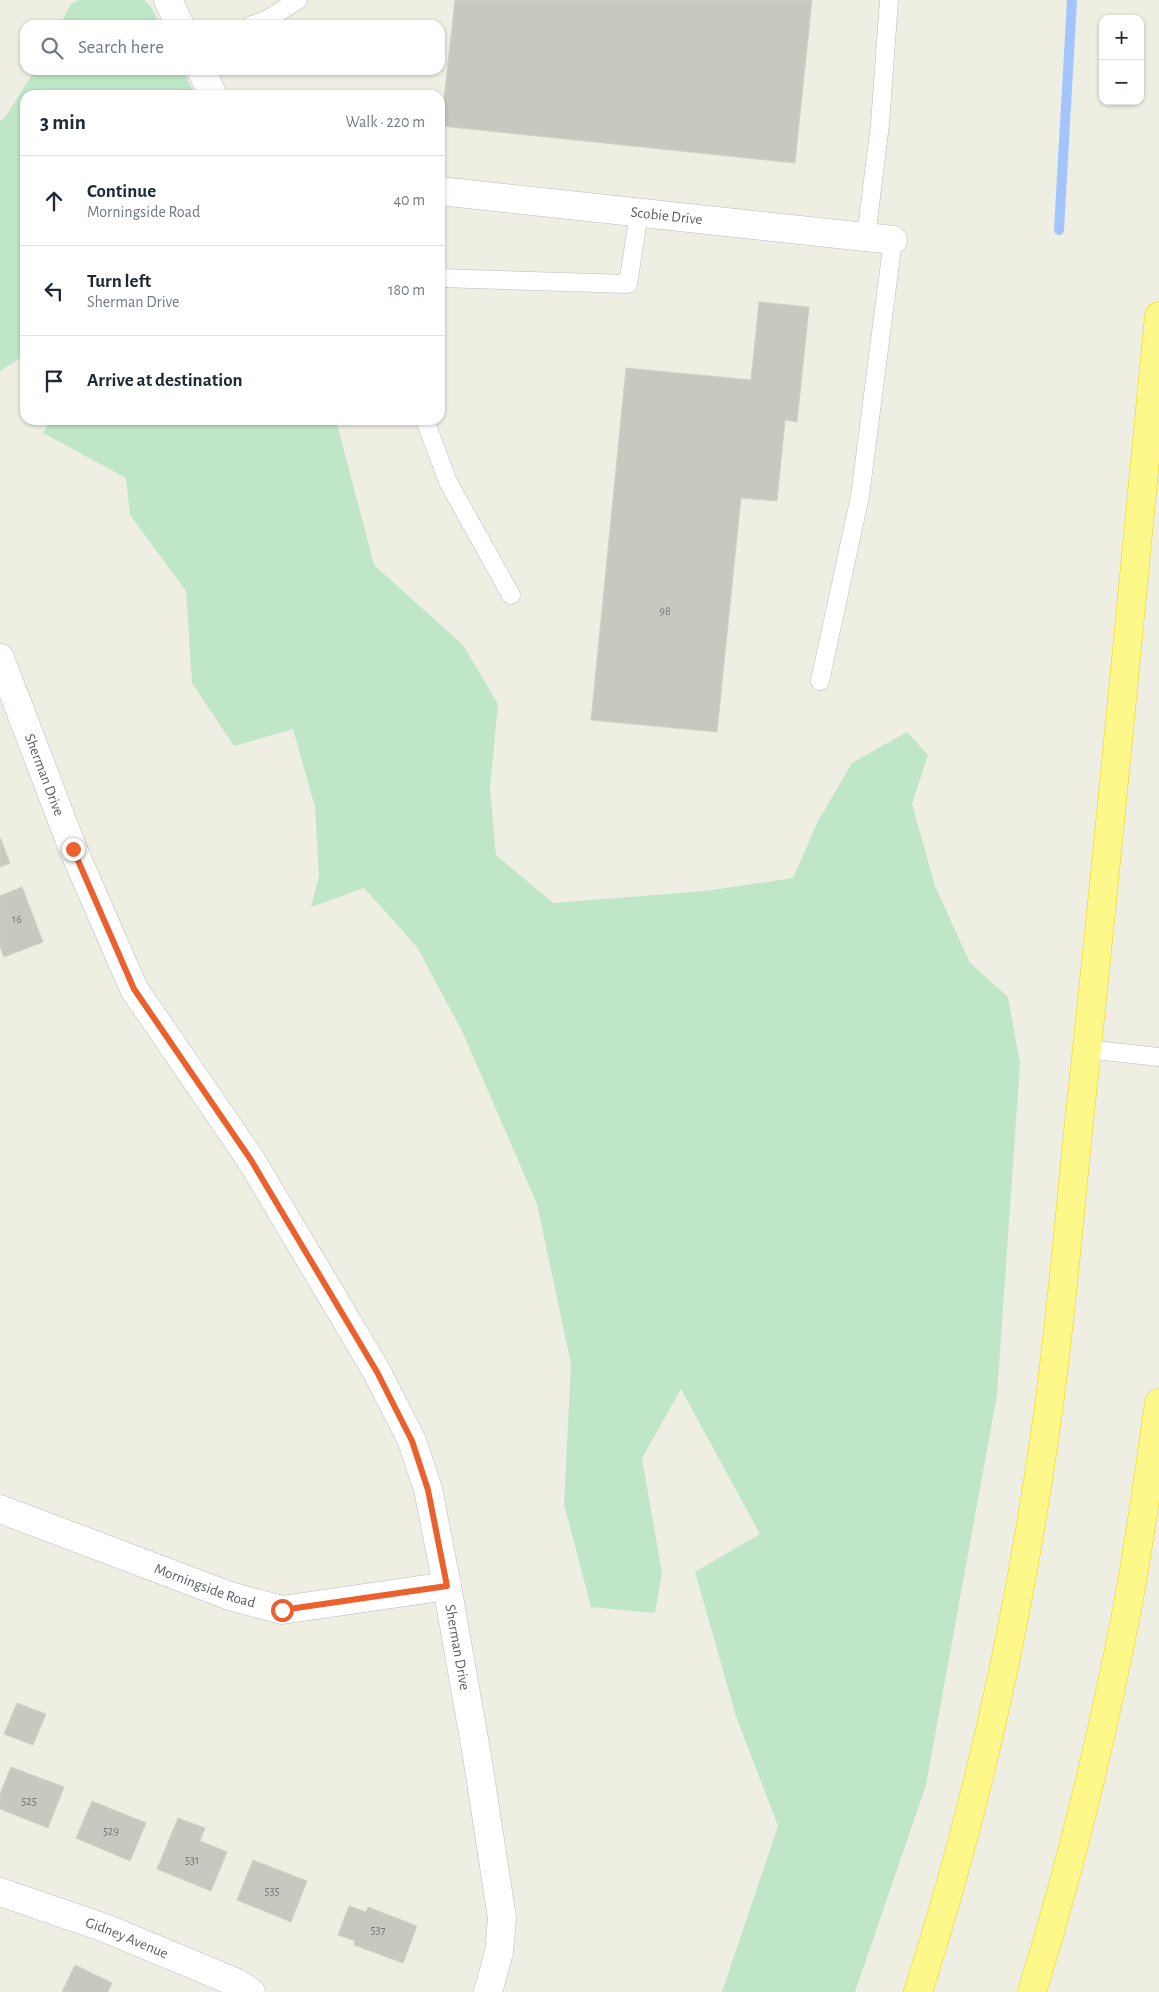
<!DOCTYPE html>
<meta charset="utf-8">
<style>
:root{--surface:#fff;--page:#f2f2f3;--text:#1f2937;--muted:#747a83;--line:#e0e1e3}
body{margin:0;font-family:"Alegreya Sans",sans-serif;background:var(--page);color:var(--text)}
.controls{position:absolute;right:15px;top:15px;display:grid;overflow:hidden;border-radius:10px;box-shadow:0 1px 4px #0004}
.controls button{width:45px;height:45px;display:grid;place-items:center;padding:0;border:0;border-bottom:1px solid var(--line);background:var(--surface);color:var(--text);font:25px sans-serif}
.stop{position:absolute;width:15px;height:15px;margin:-11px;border:4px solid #eb602c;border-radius:50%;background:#fff}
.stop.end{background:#eb602c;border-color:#fff;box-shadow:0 1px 5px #0008}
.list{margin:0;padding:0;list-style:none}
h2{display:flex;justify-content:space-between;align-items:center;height:65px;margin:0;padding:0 20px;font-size:21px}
h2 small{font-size:16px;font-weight:400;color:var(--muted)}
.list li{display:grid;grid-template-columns:32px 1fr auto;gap:15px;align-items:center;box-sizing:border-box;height:90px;padding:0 20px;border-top:1px solid var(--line)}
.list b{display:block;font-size:19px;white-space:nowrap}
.list p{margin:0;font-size:16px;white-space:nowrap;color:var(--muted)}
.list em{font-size:16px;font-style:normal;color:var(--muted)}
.icon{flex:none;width:28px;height:28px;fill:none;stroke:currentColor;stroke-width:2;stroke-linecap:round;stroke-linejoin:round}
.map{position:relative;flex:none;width:1159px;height:1992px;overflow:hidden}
.search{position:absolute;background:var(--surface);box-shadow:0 1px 4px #0004;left:20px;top:20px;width:425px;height:55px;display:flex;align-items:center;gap:12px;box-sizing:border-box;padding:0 18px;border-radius:15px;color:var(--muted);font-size:19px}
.panel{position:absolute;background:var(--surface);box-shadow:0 1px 4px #0004;left:20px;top:90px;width:425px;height:335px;border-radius:15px}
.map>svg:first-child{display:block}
.green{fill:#bfe6c7}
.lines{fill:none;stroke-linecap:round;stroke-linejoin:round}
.stream{stroke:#a3c5ff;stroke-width:10}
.building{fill:#c9c8c0;stroke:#d3d1c2}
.lane-casing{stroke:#bbbcc2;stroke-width:19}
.street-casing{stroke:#bbbcc2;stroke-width:29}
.secondary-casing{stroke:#bebfc7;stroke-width:29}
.highway-casing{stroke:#f2d400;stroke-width:29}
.lane{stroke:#fff;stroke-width:18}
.street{stroke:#fff;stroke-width:28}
.secondary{stroke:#fff;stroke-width:28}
.highway{stroke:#fef78a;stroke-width:28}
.route{stroke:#eb602c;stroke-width:6}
.labels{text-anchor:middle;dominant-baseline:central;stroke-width:4;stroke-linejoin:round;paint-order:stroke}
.number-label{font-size:12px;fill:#76787b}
.street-label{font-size:15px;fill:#5b5e64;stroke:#fff}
</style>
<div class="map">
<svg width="1159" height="1992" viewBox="0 0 1159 1992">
<rect width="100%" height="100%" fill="#eeeee3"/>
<!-- green -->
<path class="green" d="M79,0H144L151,7L160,25H60L71,4Z
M35,70H183L195,95H25V355L0,371V121L6,116Z
M51,420H336L374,565L463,645L498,704L490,788L496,855L553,903L706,891L793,878L817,823L852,763L907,732L928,755L912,804L935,886L970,963L1008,997L1020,1063L997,1395L926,1785L855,1992H722L778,1826L736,1716L695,1572L760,1534L681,1389L642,1458L662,1573L655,1613L591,1607L564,1504L571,1364L537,1204L463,1033L417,947L364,888L311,907L319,876L315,807L293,729L234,746L192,683L186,591L130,515L126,478L43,433Z"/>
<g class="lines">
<!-- stream -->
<path class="stream" d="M1059,230L1072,0"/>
</g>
<!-- building -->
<path class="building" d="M455,0H812L795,163L441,126Z
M759,302L809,307L797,422L785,420L777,501L741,498L717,732L591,720L626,368L751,380Z
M0,837L10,863L0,867Z
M22,887L43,942L4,957L0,947V896Z
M17,1703L46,1714L33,1745L4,1734Z
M11,1767L64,1787L48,1828L0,1809V1794Z
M92,1801L146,1823L130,1861L76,1838Z
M178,1818L205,1828L200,1841L227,1852L211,1891L157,1869Z
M253,1860L307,1881L291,1922L237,1900Z
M349,1906L366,1912L368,1907L417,1926L403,1963L354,1945L355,1941L338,1935Z
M75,1965L112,1983L108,1992H62Z"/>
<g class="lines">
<!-- lane casing -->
<g class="lane-casing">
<path id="lane" d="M252,25L268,19L298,0
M866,237L880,124L889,0
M440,278L628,284L639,213
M425,420L448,482L511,595
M820,681L860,496L893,240
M1087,1049L1159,1057"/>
</g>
<!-- street casing -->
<g class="street-casing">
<g id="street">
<path d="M168,0L180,25"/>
<path d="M201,70L213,95"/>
<path id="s1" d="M440,191L893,240"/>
<path id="s2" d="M0,658L73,849L134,989L251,1160L377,1372L412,1441L428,1489L447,1586L477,1756L502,1918L499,1952L488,1992"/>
<path id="s3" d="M0,1509L230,1596L282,1610L447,1586"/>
</g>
</g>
<!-- secondary casing -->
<g class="secondary-casing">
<g id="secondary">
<path id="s4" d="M0,1892L105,1928L237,1983L251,1992"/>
</g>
</g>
<!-- highway casing -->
<g class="highway-casing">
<path id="highway" d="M918,1992C977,1809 1019,1618 1046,1427C1061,1323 1069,1218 1080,1113C1109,848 1133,582 1159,316
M1032,1992C1071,1866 1102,1739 1127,1609C1140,1541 1149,1472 1159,1403"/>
</g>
<!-- lane -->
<use href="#lane" class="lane"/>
<!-- street -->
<use href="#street" class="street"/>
<!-- secondary -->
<use href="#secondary" class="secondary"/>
<!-- highway -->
<use href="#highway" class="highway"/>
</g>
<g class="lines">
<!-- route -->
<path class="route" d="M73,849L134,989L251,1160L377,1372L412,1441L428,1490L447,1586L282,1610"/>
</g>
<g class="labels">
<!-- number labels -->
<g class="number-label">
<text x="665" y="611">98</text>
<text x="17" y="919">16</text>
<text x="29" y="1801">525</text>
<text x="111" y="1831">529</text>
<text x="192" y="1860">531</text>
<text x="272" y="1891">535</text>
<text x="378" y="1930">537</text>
</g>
<!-- street labels -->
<g class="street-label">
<text stroke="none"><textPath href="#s1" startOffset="228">Scobie Drive</textPath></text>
<text stroke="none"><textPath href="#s2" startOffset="125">Sherman Drive</textPath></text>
<text stroke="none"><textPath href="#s3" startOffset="219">Morningside Road</textPath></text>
<text stroke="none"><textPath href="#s2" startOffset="1100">Sherman Drive</textPath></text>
<text stroke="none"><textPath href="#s4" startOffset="135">Gidney Avenue</textPath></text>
</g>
</g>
</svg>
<div class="controls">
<button>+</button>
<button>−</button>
</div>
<div class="stop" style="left:282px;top:1610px"></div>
<div class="stop end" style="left:73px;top:849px"></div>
<div class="search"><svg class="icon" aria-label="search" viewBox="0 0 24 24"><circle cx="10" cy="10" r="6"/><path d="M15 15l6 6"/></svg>Search here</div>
<section class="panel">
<h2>3 min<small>Walk · 220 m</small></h2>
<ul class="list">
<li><svg class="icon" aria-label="ahead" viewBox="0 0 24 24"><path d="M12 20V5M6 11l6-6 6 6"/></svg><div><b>Continue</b><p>Morningside Road</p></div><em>40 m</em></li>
<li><svg class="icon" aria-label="left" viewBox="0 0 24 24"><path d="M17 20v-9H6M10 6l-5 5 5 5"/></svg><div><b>Turn left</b><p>Sherman Drive</p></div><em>180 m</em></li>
<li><svg class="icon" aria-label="arrive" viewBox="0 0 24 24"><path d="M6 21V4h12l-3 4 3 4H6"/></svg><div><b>Arrive at destination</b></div></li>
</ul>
</section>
</div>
